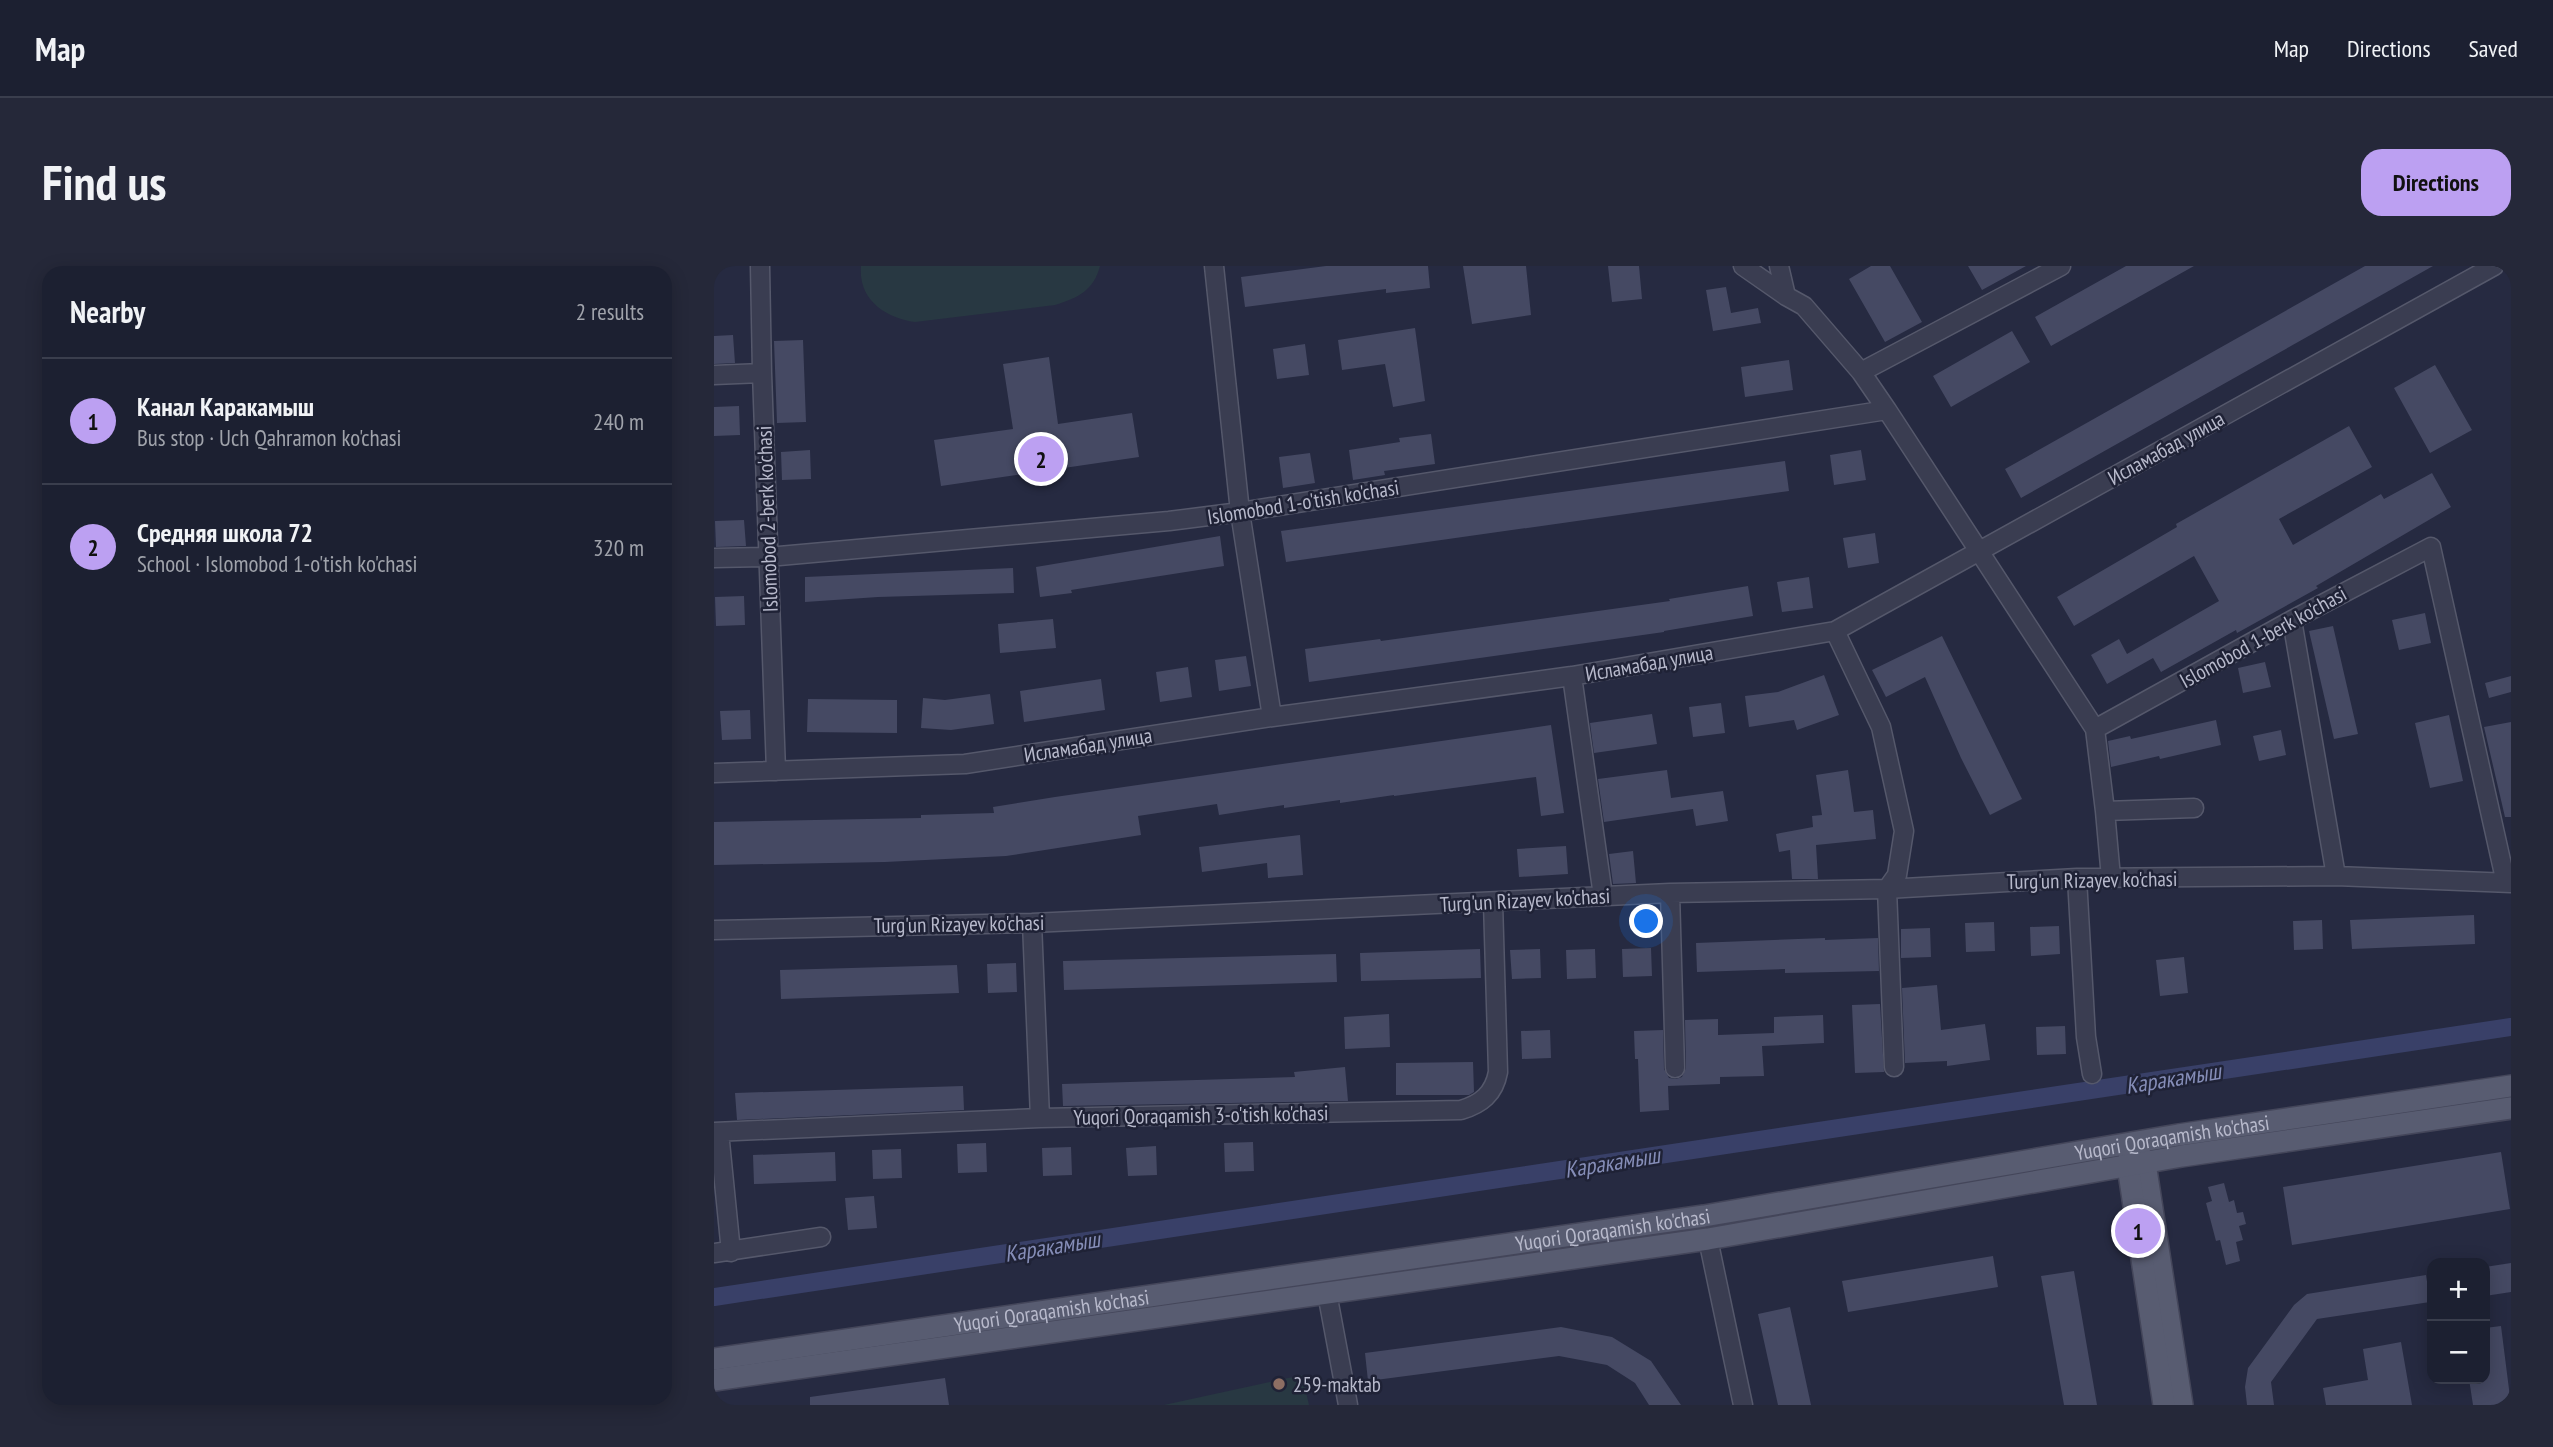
<!DOCTYPE html>
<meta charset="utf-8">
<style>
:root{--surface:#1c2031;--page:#252839;--text:#f1f3f6;--muted:#a0a3ab;--line:#3a3e4d;--accent:#bca0f2}
body{margin:0;font-family:"PT Sans Narrow",sans-serif;background:var(--page);color:var(--text)}
.controls{position:absolute;right:21px;bottom:21px;display:grid;overflow:hidden;border-radius:14px;box-shadow:0 4px 18px #0003}
.controls button{width:63px;height:63px;display:grid;place-items:center;padding:0;border:0;border-bottom:2px solid var(--line);background:var(--surface);color:var(--text);font:35px sans-serif}
.you{position:absolute;left:933px;top:656px;width:24px;height:24px;margin:-18px;border:5px solid #fff;border-radius:50%;background:#1a73e8;box-shadow:0 0 0 10px #1a73e833}
.badge{display:grid;place-items:center;width:46px;height:46px;border-radius:50%;background:var(--accent);color:#111;font-size:23px;font-weight:700}
.pin{position:absolute;translate:-50% -50%;border:4px solid #fff;box-shadow:0 2px 7px #0006}
.list{margin:0;padding:0;list-style:none}
h2{display:flex;justify-content:space-between;align-items:center;height:91px;margin:0;padding:0 28px;font-size:30px}
h2 small{font-size:23px;font-weight:400;color:var(--muted)}
.list li{display:grid;grid-template-columns:46px 1fr auto;gap:21px;align-items:center;box-sizing:border-box;height:126px;padding:0 28px;border-top:2px solid var(--line)}
.list b{display:block;font-size:26px;white-space:nowrap}
.list p{margin:0;font-size:23px;white-space:nowrap;color:var(--muted)}
.list em{font-size:23px;font-style:normal;color:var(--muted)}
.map{position:relative;flex:none;width:1797px;height:1139px;overflow:hidden;border-radius:21px}
header{display:flex;align-items:center;gap:42px;box-sizing:border-box;height:98px;padding:0 35px;background:var(--surface);border-bottom:2px solid var(--line)}
header strong{font-size:33px}
nav{display:flex;gap:38px;margin-inline-start:auto;font-size:24px}
.intro{display:flex;align-items:center;justify-content:space-between;box-sizing:border-box;height:168px;padding:0 42px}
h1{margin:0;font-size:49px}
.button{padding:18px 32px;border-radius:21px;background:var(--accent);color:#111;font-size:24px;font-weight:700}
main{display:flex;gap:42px;padding:0 42px}
aside{flex:1;background:var(--surface);border-radius:21px;box-shadow:0 4px 18px #0003}
.map>svg:first-child{display:block}
.green{fill:#283842}
.lines{fill:none;stroke-linecap:round;stroke-linejoin:round}
.canal{stroke:#394068;stroke-width:18}
.building{fill:#454963}
.minor-casing{stroke:#55586b;stroke-width:21}
.major-casing{stroke:#44465a;stroke-width:24}
.minor{stroke:#3a3d51;stroke-width:18}
.major{stroke:#585c71;stroke-width:21}
.education-dot{fill:#8d6e63;stroke:#1f2236;stroke-width:2.5}
.labels{text-anchor:middle;dominant-baseline:central;stroke-width:5;stroke-linejoin:round;paint-order:stroke}
.street-label{font-size:21px;fill:#b7b9cb;stroke:#1f2236}
.poi-label{font-size:21px;fill:#b7b9cb;stroke:#1f2236;text-anchor:start}
.water-label{font-size:23px;font-style:italic;fill:#858db7;stroke:#1f2236}
</style>
<header>
<strong>Map</strong>
<nav><a>Map</a><a>Directions</a><a>Saved</a></nav>
</header>
<div class="intro"><h1>Find us</h1><a class="button">Directions</a></div>
<main>
<aside>
<h2>Nearby<small>2 results</small></h2>
<ul class="list">
<li><span class="badge">1</span><div><b>Канал Каракамыш</b><p>Bus stop · Uch Qahramon ko'chasi</p></div><em>240 m</em></li>
<li><span class="badge">2</span><div><b>Средняя школа 72</b><p>School · Islomobod 1-o'tish ko'chasi</p></div><em>320 m</em></li>
</ul>
</aside>
<div class="map">
<svg width="1797" height="1139" viewBox="0 0 1797 1139">
<rect width="100%" height="100%" fill="#262a41"/>
<!-- green -->
<path class="green" d="M147,0H386C380,24 364,32 341,39L201,56C172,52 144,34 147,0Z
M588,1109L595,1139H449H450Z"/>
<g class="lines">
<!-- canal -->
<path class="canal" d="M0,1031L1797,761"/>
</g>
<!-- building -->
<path class="building" d="M612,0H714L716,22L672,27V23L531,41L527,11Z
M749,0H812L817,49L758,58Z
M894,0H925L928,33L898,36Z
M1157,0H1176L1208,56L1171,76L1135,13Z
M1254,0H1312L1268,24Z
M1412,0H1480L1337,80L1321,51Z
M1651,0H1719L1307,232L1291,203Z
M1012,21L1017,47L1044,42L1047,57L999,65L992,24Z
M701,62L711,135L679,141L671,98L628,104L624,74Z
M1298,65L1316,96L1237,141L1219,110Z
M19,69L21,97L0,98V70Z
M89,74L92,156L63,157L60,75Z
M591,78L595,109L563,113L559,83Z
M335,91L344,158L418,147L425,191L227,220L220,174L299,163L289,98Z
M1075,94L1079,124L1031,131L1027,101Z
M1721,99L1758,164L1716,187L1680,122Z
M25,140L26,169L0,170V141Z
M1635,160L1658,201L1565,253L1579,279L1667,228L1670,233L1718,207L1737,241L1602,320L1604,322L1523,367L1522,364L1447,406L1439,392L1393,418L1377,389L1405,373L1413,388L1505,335L1480,290L1360,360L1343,331L1463,261L1462,258Z
M717,168L721,198L670,205L671,209L639,214L635,184L686,176L685,172Z
M96,184L97,213L68,214L67,186Z
M1147,184L1152,214L1120,219L1116,189Z
M596,187L601,217L569,222L565,191Z
M1071,195L1075,225L572,296L567,265Z
M30,254L32,280L2,281L1,255Z
M1161,267L1165,297L1134,302L1129,272Z
M506,270L510,300L357,324L358,327L326,331L322,301Z
M299,302L300,327L164,331L91,336V311Z
M1095,311L1099,342L1068,346L1063,316Z
M1034,320L1039,350L950,365V366L595,416L591,383L666,373L667,375L956,335L955,333Z
M30,330L31,359L2,360L1,331Z
M1711,347L1717,377L1685,384L1678,354Z
M339,353L342,382L286,387L284,358Z
M1619,360L1644,468L1620,473L1595,365Z
M1228,370L1308,533L1276,549L1247,492L1211,411L1172,431L1158,404Z
M532,390L537,420L505,425L501,394Z
M1551,396L1557,421L1529,427L1524,402Z
M474,401L478,431L446,436L442,406Z
M1110,409L1125,449L1083,464L1080,454L1035,461L1031,430L1064,426Z
M1797,410V426L1775,432L1771,417Z
M387,413L391,444L310,456L306,425Z
M276,428L280,458L237,464L207,462L209,432L231,434Z
M94,433L183,434V467L93,466Z
M1007,437L1011,467L979,471L975,441Z
M36,444L37,473L8,474L6,445Z
M938,448L943,478L880,487L876,457Z
M1735,449L1749,515L1716,522L1701,457Z
M1502,454L1507,479L1446,493L1445,490L1397,501L1394,475L1416,470L1417,473Z
M1797,456V551H1791L1770,461Z
M837,459L850,547L827,550L822,511L680,530V529L626,537V534L570,542V539L505,549L503,538L424,550L427,569L292,590L171,596L0,599V556L207,552V549L280,547L279,541L341,531Z
M1567,464L1572,489L1545,495L1539,470Z
M953,504L957,532L1009,525L1014,555L982,560L979,543L890,556L884,513Z
M1134,504L1140,546L1159,544L1162,573L1102,579L1104,613H1078L1076,584L1065,586L1062,568L1099,561L1098,550L1108,549L1102,509Z
M586,569L589,609L554,612L553,597L488,606L485,581Z
M852,580L854,608L805,611L803,583Z
M919,585L922,617L899,618L895,588Z
M1760,649L1761,678L1638,683L1636,654Z
M1608,654L1609,683L1580,684L1579,655Z
M1280,656L1281,685L1252,686L1251,657Z
M1345,660L1346,688L1317,690L1316,661Z
M1216,662L1217,691L1187,692V663Z
M1111,672V674L1164,672L1165,705L1071,707V703L983,706L982,677Z
M937,682L938,710L909,711L908,683Z
M766,683L767,712L647,715L646,687Z
M826,683L827,712L798,713L796,684Z
M881,683L882,712L853,713L852,684Z
M622,688L623,716L350,724L349,695Z
M1470,691L1474,727L1446,730L1442,694Z
M302,697L303,726L274,727L273,698Z
M243,699L245,727L67,733L66,704Z
M1223,719L1227,764L1271,758L1276,794L1233,800V795L1191,797L1188,722Z
M1166,738L1170,806L1141,807L1138,739Z
M675,748L676,781L631,783L630,751Z
M1109,749L1110,777L1048,780L1050,810L1006,811V818L954,820L955,844L926,846L924,793H921L920,765L949,764L950,803L955,812L962,813L968,811L972,802L971,754L1004,753V769L1060,767V751Z
M1351,760L1352,788L1323,789L1322,761Z
M836,764L837,792L808,793L807,765Z
M759,796L760,826L755,829H682V797Z
M631,801L634,835L349,840L348,818L581,811L580,806Z
M249,820L250,844L23,854L21,827Z
M539,876L540,905L511,906L510,877Z
M272,877L273,906L244,907L243,878Z
M442,880L443,909L414,910L412,882Z
M357,881L358,909L329,910L328,882Z
M187,883L188,912L159,913L158,884Z
M121,886L122,915L40,918L39,889Z
M1787,886L1796,943L1578,979L1569,921Z
M1510,917L1515,936L1520,934L1523,947L1529,946L1532,958L1525,960L1529,974L1522,976L1526,995L1512,999L1506,974L1502,975L1492,937L1498,935L1494,921Z
M160,930L163,962L134,964L131,932Z
M1279,990L1284,1021L1134,1046L1128,1015Z
M1797,997V1026L1771,1030V1001Z
M1360,1005L1383,1139H1350L1327,1010Z
M1712,1009L1716,1036L1603,1053L1557,1116L1560,1139H1533L1531,1121L1534,1102L1580,1039L1593,1028Z
M1076,1041L1097,1139H1064L1044,1048Z
M1787,1060L1797,1139H1759L1755,1113H1771V1062Z
M847,1061L898,1071L937,1095L967,1139H935L921,1117L893,1099L845,1090L654,1115L651,1087Z
M1687,1076L1698,1139H1612L1609,1122L1654,1114L1649,1083Z
M231,1112L235,1139H96V1131Z"/>
<g class="lines">
<!-- minor casing -->
<g class="minor-casing">
<path id="minor" d="M46,0L48,107L62,505
M500,0L526,246L558,451
M1029,0L1072,30L1090,40L1147,106L1173,144L1381,463L1391,545
M1065,0L1072,30
M1147,106L1347,0
M0,109L48,107
M0,292L54,291L455,255L526,246L1173,144
M1578,354L1622,610
M1121,365L1167,461L1190,565L1183,609L1173,623L1180,801
M858,410L889,630
M1381,463L1578,354L1717,281L1792,617
M0,507L251,498L558,451L858,410L1121,365L1780,0
M1363,612L1372,771L1378,808
M1397,612L1391,545L1480,542
M956,627L961,802
M318,657L326,852
M0,664L318,657L956,627L1173,623L1363,612L1622,610L1797,617
M0,866L326,852L747,844C767,838 780,828 784,806L779,636
M5,866L17,986
M994,973L1029,1139
M0,987L107,971
M613,1027L634,1139"/>
</g>
<!-- major casing -->
<g class="major-casing">
<g id="major">
<path d="M1425,887L1431,897L1468,1139"/>
<path d="M1416,889L1414,900L1450,1139"/>
<path id="s1" d="M0,1093L990,950L1464,869L1797,820"/>
<path d="M0,1114L994,973L1468,890L1797,842"/>
</g>
</g>
<!-- minor -->
<use href="#minor" class="minor"/>
<!-- major -->
<use href="#major" class="major"/>
</g>
<!-- markers -->
<circle class="education-dot" cx="565" cy="1118" r="7"/>
<g class="labels">
<!-- street labels -->
<g class="street-label">
<text transform="translate(1452 182) rotate(-29)">Исламабад улица</text>
<text transform="translate(589 236) rotate(-9)">Islomobod 1-o'tish ko'chasi</text>
<text transform="translate(53 253) rotate(-92)">Islomobod 2-berk ko'chasi</text>
<text transform="translate(1549 371) rotate(-29)">Islomobod 1-berk ko'chasi</text>
<text transform="translate(935 397) rotate(-10)">Исламабад улица</text>
<text transform="translate(374 479) rotate(-9)">Исламабад улица</text>
<text transform="translate(1378 614) rotate(-1)">Turg'un Rizayev ko'chasi</text>
<text transform="translate(811 634) rotate(-3)">Turg'un Rizayev ko'chasi</text>
<text transform="translate(245 658) rotate(-1)">Turg'un Rizayev ko'chasi</text>
<text transform="translate(487 849) rotate(-1)">Yuqori Qoraqamish 3-o'tish ko'chasi</text>
<text stroke="none"><textPath href="#s1" startOffset="1475">Yuqori Qoraqamish ko'chasi</textPath></text>
<text stroke="none"><textPath href="#s1" startOffset="908">Yuqori Qoraqamish ko'chasi</textPath></text>
<text stroke="none"><textPath href="#s1" startOffset="341">Yuqori Qoraqamish ko'chasi</textPath></text>
</g>
<!-- poi labels -->
<g class="poi-label">
<text x="579" y="1118">259-maktab</text>
</g>
<!-- water labels -->
<g class="water-label">
<text transform="translate(1459 812) rotate(-9)">Каракамыш</text>
<text transform="translate(898 896) rotate(-9)">Каракамыш</text>
<text transform="translate(338 980) rotate(-9)">Каракамыш</text>
</g>
</g>
</svg>
<div class="controls">
<button>+</button>
<button>−</button>
</div>
<div class="you"></div>
<div class="pin badge" style="left:1424px;top:965px">1</div>
<div class="pin badge" style="left:327px;top:193px">2</div>
</div>
</main>
